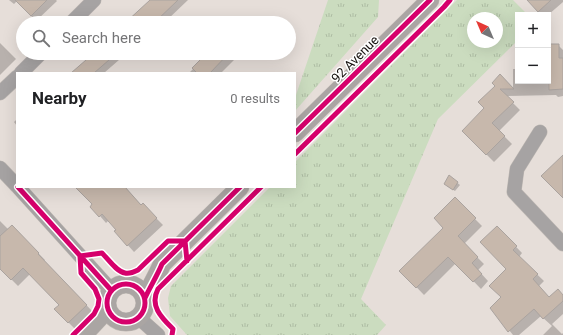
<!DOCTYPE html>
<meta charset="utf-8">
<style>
:root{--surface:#fff;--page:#f6f6f6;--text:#202124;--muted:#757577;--line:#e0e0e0}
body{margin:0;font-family:Roboto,sans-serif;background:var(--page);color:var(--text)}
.controls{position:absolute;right:12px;top:12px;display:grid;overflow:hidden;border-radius:0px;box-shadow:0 4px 16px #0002}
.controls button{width:36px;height:36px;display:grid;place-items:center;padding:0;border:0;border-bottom:1px solid var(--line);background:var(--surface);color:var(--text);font:20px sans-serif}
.compass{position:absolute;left:467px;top:12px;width:36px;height:36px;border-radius:50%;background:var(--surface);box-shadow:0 4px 16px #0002;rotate:316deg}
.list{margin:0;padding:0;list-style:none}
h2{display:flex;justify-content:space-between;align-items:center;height:52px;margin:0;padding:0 16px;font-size:17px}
h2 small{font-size:13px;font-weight:400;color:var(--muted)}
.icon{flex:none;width:22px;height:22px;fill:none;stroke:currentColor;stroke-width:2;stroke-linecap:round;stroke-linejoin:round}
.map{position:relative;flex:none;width:563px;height:335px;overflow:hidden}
.search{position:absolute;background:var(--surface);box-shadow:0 4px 16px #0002;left:16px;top:16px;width:280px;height:44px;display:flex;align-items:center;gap:10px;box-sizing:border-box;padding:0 14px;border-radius:22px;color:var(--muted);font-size:15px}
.panel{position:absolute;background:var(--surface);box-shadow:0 4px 16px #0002;left:16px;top:72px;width:280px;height:116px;border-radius:0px}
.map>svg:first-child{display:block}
.grass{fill:url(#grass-tufts);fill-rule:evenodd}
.shadow{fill:#0003}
.building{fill:#c7b8ac;stroke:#aaa39f}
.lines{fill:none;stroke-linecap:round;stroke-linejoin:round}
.minor-casing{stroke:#c0bab5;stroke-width:15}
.major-casing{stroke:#c0bab5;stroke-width:19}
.minor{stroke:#a6a3a3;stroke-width:14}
.major{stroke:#aaa5a3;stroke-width:18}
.cycleway-casing{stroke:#fff;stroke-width:8}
.cycleway{stroke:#d6006c;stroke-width:5}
.labels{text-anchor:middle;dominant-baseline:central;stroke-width:3;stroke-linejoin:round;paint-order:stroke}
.street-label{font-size:13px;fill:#15100d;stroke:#fff}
</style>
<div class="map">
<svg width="563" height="335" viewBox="0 0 563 335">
<defs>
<pattern id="grass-tufts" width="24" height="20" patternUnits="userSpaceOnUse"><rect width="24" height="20" fill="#cbdcbf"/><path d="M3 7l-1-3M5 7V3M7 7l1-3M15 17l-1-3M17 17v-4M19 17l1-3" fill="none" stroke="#adbca3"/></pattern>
</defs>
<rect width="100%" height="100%" fill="#e6ded9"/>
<!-- grass -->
<path class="grass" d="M328,0H379L378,17L295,111V98Z
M457,0H513L528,15H518V40L438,119L361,299L386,325L377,335H187L170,316L168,298L171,286L270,187H295V162ZM473,18H497V42H473Z"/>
<!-- shadow -->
<path class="shadow" d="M9,0H56L57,1L36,21L17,1L14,4Z
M151,0H188L165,22L164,21L161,23H127Z
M528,0H563V2L548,15H542Z
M0,43L16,59L0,75Z
M548,45H558L563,50V96L558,97L556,95L506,96L520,110L499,131L512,144L494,162L463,131L486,108L500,76L513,89V69H517L518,56V81H548Z
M92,53H127L104,73H73L92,56L91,54Z
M209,53H241L221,73H189Z
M17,119V126L14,122Z
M450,177L460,185L455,191L447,186Z
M76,187H124L142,206L143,205L163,225L134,252L115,231L117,230L109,220L106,223L100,216L94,205Z
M455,199L482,226L464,244L484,264L478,270L488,281L481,289L456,263L424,295L401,271L445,228Z
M0,221L9,230L12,226L45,260L44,261L93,312L75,329L55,309L60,305L30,274L18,286L0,268Z
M497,227L522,253L519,257L544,281L539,286L549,298L563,296V314L552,324L562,334L563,333V335H543L552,326L541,316L519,335H513L491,308L502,297L508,269Z"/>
<!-- building -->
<path class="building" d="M15,0H47L31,16Z
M150,0H178L154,23H125Z
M527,0H551L538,12Z
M548,44H559V58H563V89L549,90Z
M94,53H117L94,73H71Z
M207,53H229L210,73H197L192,68Z
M500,74L514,89H500L514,102L492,123L505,136L486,155L462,131L484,108L478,102L495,86L492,83Z
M563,155V198L541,176Z
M449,175L458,182L453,190L444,184Z
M75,187H125L141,205L143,203L157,218L127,246L114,231L116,230L102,214L99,217L90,207L92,204Z
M455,197L476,218L458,236L478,257L472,263L482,274L473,282L448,257L416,288L399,271L443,228L434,218Z
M12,225L39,253L38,254L87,305L68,323L54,309L59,305L23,268L11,280L0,269V236Z
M497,226L517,246L513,250L538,274L533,279L549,297L558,289L563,295V301L543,319L534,309L508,332L490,308L501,297L489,286L506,269L480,242Z"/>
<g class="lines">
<!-- minor casing -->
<g class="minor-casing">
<path id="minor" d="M71,23L94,0
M21,73L41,53
M0,93L17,77
M540,132L517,169L514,192L563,244
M0,168L17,186
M18,187L111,290
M139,318L158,335"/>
</g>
<!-- major casing -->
<g class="major-casing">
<path id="major" d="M295,133L430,0
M107 303a19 19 0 1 1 38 0a19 19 0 1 1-38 0Z
M145,298C150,287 157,276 162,264L240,187
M86,335L88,330L102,315L107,306"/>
</g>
<!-- minor -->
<use href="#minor" class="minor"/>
<!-- major -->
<use href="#major" class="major"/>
<!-- cycleway casing -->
<g class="cycleway-casing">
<path id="cycleway" d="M295,133L430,0
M295,154L444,7L450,0
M18,187L111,290
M107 303a19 19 0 1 1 38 0a19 19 0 1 1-38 0Z
M145,298C150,287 157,276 162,264L240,187
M73,335L94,314L98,306L99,299L95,289L81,273L80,256L102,253C108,259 117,272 125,273C129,274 134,272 138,270L168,241H185L187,261
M172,335L173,329C162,318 149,306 158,289L261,187"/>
</g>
<!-- cycleway -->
<use href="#cycleway" class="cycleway"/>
</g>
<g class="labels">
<!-- street labels -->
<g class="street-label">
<text transform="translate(355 59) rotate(-45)">92 Avenue</text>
</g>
</g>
</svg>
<div class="controls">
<button>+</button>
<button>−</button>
</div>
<svg class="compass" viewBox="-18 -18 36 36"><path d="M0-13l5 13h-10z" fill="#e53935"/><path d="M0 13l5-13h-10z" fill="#757577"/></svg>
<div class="search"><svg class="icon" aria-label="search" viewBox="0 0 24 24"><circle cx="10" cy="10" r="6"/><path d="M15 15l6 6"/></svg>Search here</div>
<section class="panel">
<h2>Nearby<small>0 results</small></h2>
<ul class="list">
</ul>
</section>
</div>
